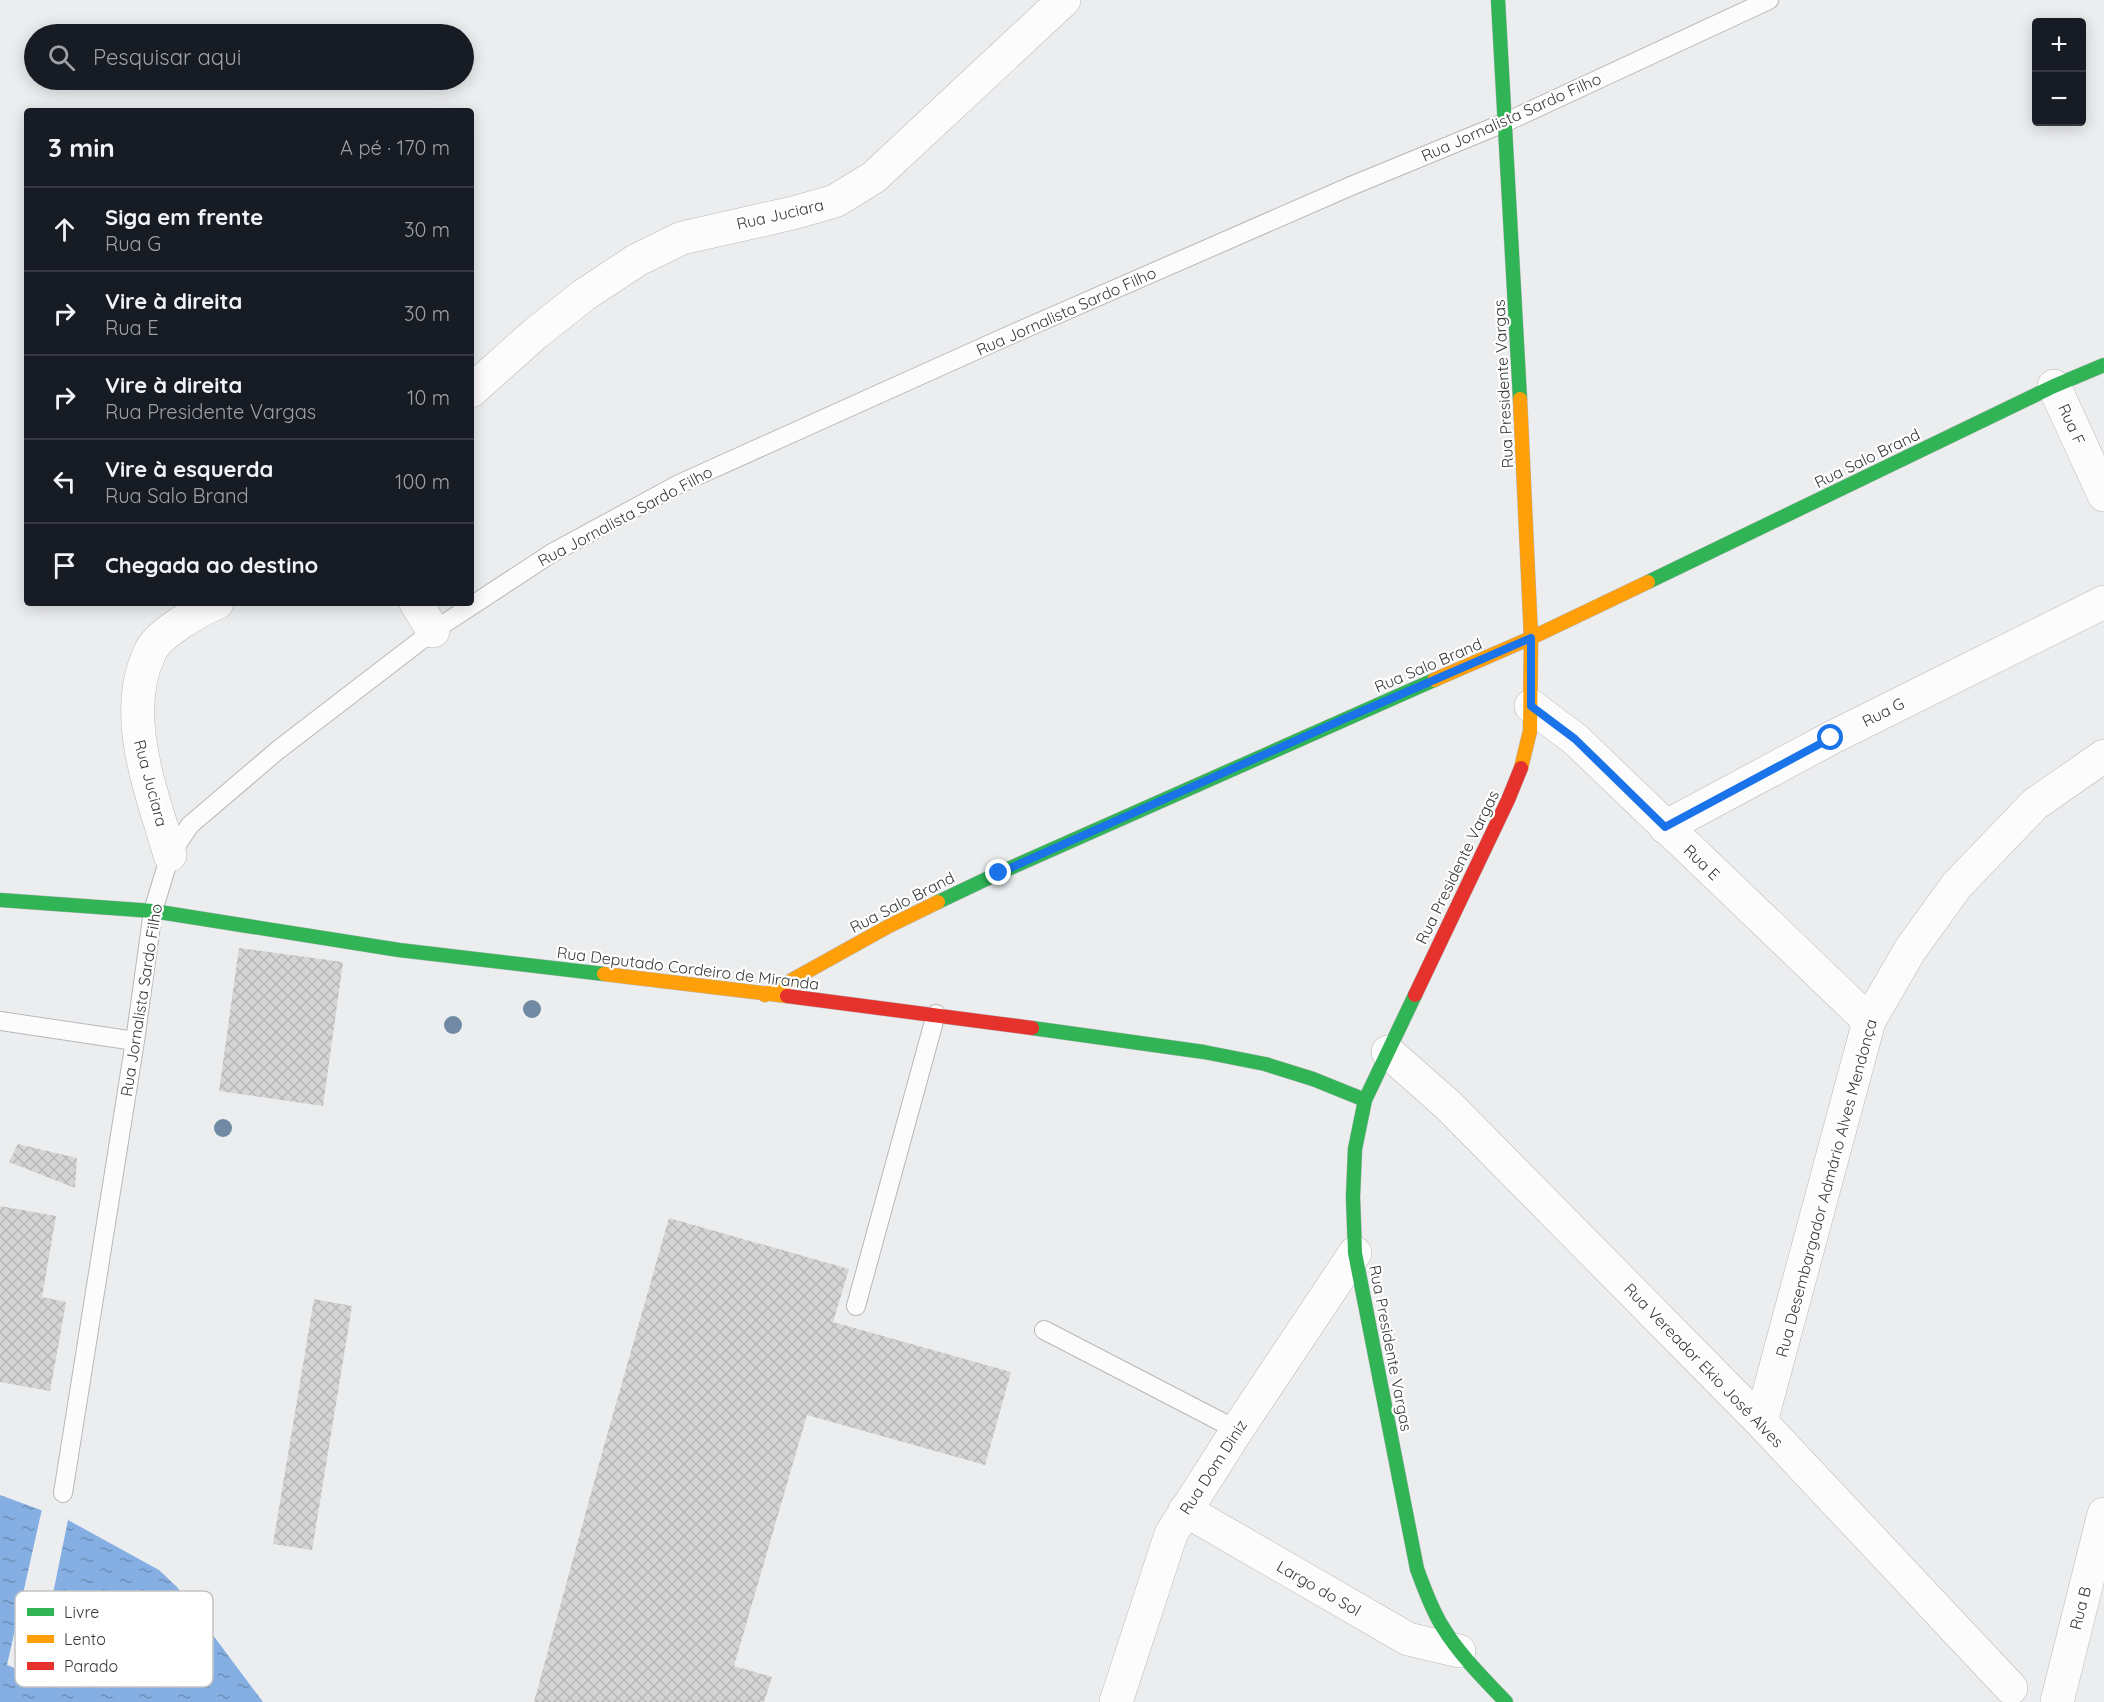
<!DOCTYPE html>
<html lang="pt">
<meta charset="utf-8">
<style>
:root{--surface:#171b24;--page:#242831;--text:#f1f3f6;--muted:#9ea1a6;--line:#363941}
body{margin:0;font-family:Quicksand,sans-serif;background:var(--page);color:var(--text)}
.controls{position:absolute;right:18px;top:18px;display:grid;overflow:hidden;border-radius:6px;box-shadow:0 3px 15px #0003}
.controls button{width:54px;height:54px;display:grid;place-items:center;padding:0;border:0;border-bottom:2px solid var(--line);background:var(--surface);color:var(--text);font:30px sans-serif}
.stop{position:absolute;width:18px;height:18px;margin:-14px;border:4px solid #1a73e8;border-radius:50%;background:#fff}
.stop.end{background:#1a73e8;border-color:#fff;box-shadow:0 2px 6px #0008}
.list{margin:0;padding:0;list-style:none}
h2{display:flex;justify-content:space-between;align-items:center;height:78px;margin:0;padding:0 24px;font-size:26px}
h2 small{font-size:20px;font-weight:400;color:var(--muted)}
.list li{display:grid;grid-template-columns:39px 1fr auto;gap:18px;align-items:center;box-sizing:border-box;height:84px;padding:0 24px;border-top:2px solid var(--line)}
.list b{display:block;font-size:22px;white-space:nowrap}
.list p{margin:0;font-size:20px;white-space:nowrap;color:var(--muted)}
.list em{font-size:20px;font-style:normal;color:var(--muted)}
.icon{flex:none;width:33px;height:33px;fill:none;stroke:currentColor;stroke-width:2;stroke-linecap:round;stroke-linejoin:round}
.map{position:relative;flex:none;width:2104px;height:1702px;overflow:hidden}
.search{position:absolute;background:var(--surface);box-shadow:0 3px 15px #0003;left:24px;top:24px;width:450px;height:66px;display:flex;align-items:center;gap:15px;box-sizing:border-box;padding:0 21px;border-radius:33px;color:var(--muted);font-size:22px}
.panel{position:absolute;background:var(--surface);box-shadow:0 3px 15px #0003;left:24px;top:108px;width:450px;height:498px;border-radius:6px}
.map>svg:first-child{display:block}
.water{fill:url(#water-ripples)}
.pier{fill:#ecedef}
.building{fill:url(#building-cross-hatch)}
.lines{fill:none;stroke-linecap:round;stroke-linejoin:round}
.lane-casing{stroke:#b7b8b9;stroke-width:20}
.street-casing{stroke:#b7b8b9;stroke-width:34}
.fast-casing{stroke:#b7b8b9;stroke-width:15}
.slow-casing{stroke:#b7b8b9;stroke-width:15}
.jam-casing{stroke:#b7b8b9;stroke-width:15}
.lane{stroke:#fcfcfd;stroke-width:18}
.street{stroke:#fcfcfd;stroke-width:33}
.fast{stroke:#30b455;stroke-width:14}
.slow{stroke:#ff9f0a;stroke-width:14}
.jam{stroke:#e5322d;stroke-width:14}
.tree{fill:#7289a4}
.route{stroke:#1a73e8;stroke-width:8}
.labels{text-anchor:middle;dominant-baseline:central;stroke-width:4.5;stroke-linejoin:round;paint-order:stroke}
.street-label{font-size:16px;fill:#373839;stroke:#fff}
.key{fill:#fff;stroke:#c3c3c4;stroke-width:1.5}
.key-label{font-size:16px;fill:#373839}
</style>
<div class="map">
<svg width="2104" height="1702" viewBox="0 0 2104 1702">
<defs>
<pattern id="water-ripples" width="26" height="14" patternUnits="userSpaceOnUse" patternTransform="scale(1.5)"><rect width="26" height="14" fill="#85aee2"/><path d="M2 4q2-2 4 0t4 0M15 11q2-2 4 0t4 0" fill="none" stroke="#6e8fb8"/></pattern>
<pattern id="building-cross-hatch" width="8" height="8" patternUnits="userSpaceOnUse" patternTransform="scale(1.5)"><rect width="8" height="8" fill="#d3d4d3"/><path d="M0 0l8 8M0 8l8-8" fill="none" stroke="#b6b7b6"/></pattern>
</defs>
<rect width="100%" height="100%" fill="#ecedef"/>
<!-- water -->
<path class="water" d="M0,1495L68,1520L159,1570L177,1587L263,1702H0Z"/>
<!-- pier -->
<path class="pier" d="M42,1509L68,1520L36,1677L7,1665Z"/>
<!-- building -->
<path class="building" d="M239,948L343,962L323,1106L219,1091Z
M18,1144L77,1158L75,1188L9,1162Z
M0,1206L56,1216L42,1297L66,1302L50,1391L0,1382Z
M669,1218L849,1269L833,1322L1011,1372L985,1465L807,1415L734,1666L772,1677L764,1702H534L602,1453Z
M314,1299L352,1306L312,1550L273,1544Z"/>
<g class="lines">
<!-- lane casing -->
<g class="lane-casing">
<path id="lane" d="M0,1021L135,1041
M856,1306L936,1014
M1044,1330L1237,1430
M63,1493L135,1041L153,911L170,855L190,825L278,750L433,631L552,553L679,484L1001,339L1351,186L1504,123L1769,0"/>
</g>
<!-- street casing -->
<g class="street-casing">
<path id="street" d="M2054,386L2104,495
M471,391L536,333L584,295L637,260L682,238L793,213L835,201L874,177L1064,0
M416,603L433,631
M1531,706L1575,739L1869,1021
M1665,827L1831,738L2104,602
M170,855C152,792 119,714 151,650C160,633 199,610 217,603
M1388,1052L1448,1105L1761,1422L2011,1688
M1761,1422L1869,1021L1910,950L1957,885L2035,804L2104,756
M1185,1510L1408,1639L1459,1651
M1116,1702L1171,1534L1237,1430L1355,1253
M2057,1702L2104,1514"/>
</g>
<!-- fast casing -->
<g class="fast-casing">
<path id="fast" d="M1498,0L1520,399
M1648,582L2054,386L2104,365
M0,900L153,911L399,950L604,974
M938,902L999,873L1434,680
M1415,995L1365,1100L1355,1149L1353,1197L1355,1253L1417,1569C1424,1588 1431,1608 1442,1626C1459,1654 1483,1678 1506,1702
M1032,1028L1204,1052L1265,1064L1313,1079L1365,1100"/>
</g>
<!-- slow casing -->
<g class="slow-casing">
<path id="slow" d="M1520,399L1531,638L1530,731L1521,768
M1434,680L1531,638L1648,582
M604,974L787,996
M765,995L889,926L938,902"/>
</g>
<!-- jam casing -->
<g class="jam-casing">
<path id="jam" d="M1415,995L1508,800L1521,768
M787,996L1032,1028"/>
</g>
<!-- lane -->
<use href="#lane" class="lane"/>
<!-- street -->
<use href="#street" class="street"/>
<!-- fast -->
<use href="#fast" class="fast"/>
<!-- slow -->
<use href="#slow" class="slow"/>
<!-- jam -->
<use href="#jam" class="jam"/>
</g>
<!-- trees -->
<g class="tree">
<circle cx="532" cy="1009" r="9"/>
<circle cx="453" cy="1025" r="9"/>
<circle cx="223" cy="1128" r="9"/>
</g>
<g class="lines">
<!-- route -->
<path class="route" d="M999,873L1344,719L1531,638V706L1575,739L1665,827L1831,738"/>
</g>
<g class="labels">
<!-- street labels -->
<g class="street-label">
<text transform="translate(1511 117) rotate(-24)">Rua Jornalista Sardo Filho</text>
<text transform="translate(780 214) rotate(-13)">Rua Juciara</text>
<text transform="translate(1066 311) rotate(-24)">Rua Jornalista Sardo Filho</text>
<text transform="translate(1503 384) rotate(-93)">Rua Presidente Vargas</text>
<text transform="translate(2072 424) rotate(66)">Rua F</text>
<text transform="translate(1867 458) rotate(-26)">Rua Salo Brand</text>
<text transform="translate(625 516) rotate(-28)">Rua Jornalista Sardo Filho</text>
<text transform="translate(1428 665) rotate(-23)">Rua Salo Brand</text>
<text transform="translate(1883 712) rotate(-27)">Rua G</text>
<text transform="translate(151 783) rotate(75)">Rua Juciara</text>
<text transform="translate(1702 862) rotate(44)">Rua E</text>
<text transform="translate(1457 867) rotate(-64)">Rua Presidente Vargas</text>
<text transform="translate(902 902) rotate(-27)">Rua Salo Brand</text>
<text transform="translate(688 968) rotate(7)">Rua Deputado Cordeiro de Miranda</text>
<text transform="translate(141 1000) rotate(-81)">Rua Jornalista Sardo Filho</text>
<text transform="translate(1826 1188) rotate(-75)">Rua Desembargador Admário Alves Mendonça</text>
<text transform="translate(1391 1348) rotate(79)">Rua Presidente Vargas</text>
<text transform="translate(1704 1365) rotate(46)">Rua Vereador Ekio José Alves</text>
<text transform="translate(1213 1467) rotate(-57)">Rua Dom Diniz</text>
<text transform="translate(1319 1588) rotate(30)">Largo do Sol</text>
<text transform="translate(2080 1608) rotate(-76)">Rua B</text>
</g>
</g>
<!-- legend -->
<rect x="15" y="1591" width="198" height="96" rx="9" class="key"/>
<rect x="27" y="1608" width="27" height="8" fill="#30b455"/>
<rect x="27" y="1635" width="27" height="8" fill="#ff9f0a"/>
<rect x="27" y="1662" width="27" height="8" fill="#e5322d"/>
<g class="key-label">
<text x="64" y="1618">Livre</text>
<text x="64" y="1645">Lento</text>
<text x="64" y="1672">Parado</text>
</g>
</svg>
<div class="controls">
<button>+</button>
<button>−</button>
</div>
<div class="stop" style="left:1831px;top:738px"></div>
<div class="stop end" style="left:999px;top:873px"></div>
<div class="search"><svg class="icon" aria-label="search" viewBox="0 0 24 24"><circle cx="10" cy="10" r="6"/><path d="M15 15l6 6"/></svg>Pesquisar aqui</div>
<section class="panel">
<h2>3 min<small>A pé · 170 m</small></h2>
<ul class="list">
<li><svg class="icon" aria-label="ahead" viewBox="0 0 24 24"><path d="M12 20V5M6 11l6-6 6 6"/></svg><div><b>Siga em frente</b><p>Rua G</p></div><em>30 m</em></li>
<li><svg class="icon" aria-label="right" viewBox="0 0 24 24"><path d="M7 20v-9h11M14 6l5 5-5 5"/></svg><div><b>Vire à direita</b><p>Rua E</p></div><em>30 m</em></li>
<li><svg class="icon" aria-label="right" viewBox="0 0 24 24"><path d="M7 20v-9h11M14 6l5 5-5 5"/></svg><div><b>Vire à direita</b><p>Rua Presidente Vargas</p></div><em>10 m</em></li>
<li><svg class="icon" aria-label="left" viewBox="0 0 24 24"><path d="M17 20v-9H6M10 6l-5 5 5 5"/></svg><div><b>Vire à esquerda</b><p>Rua Salo Brand</p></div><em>100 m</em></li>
<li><svg class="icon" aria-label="arrive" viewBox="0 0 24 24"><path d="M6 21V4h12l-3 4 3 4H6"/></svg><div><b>Chegada ao destino</b></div></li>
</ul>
</section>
</div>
